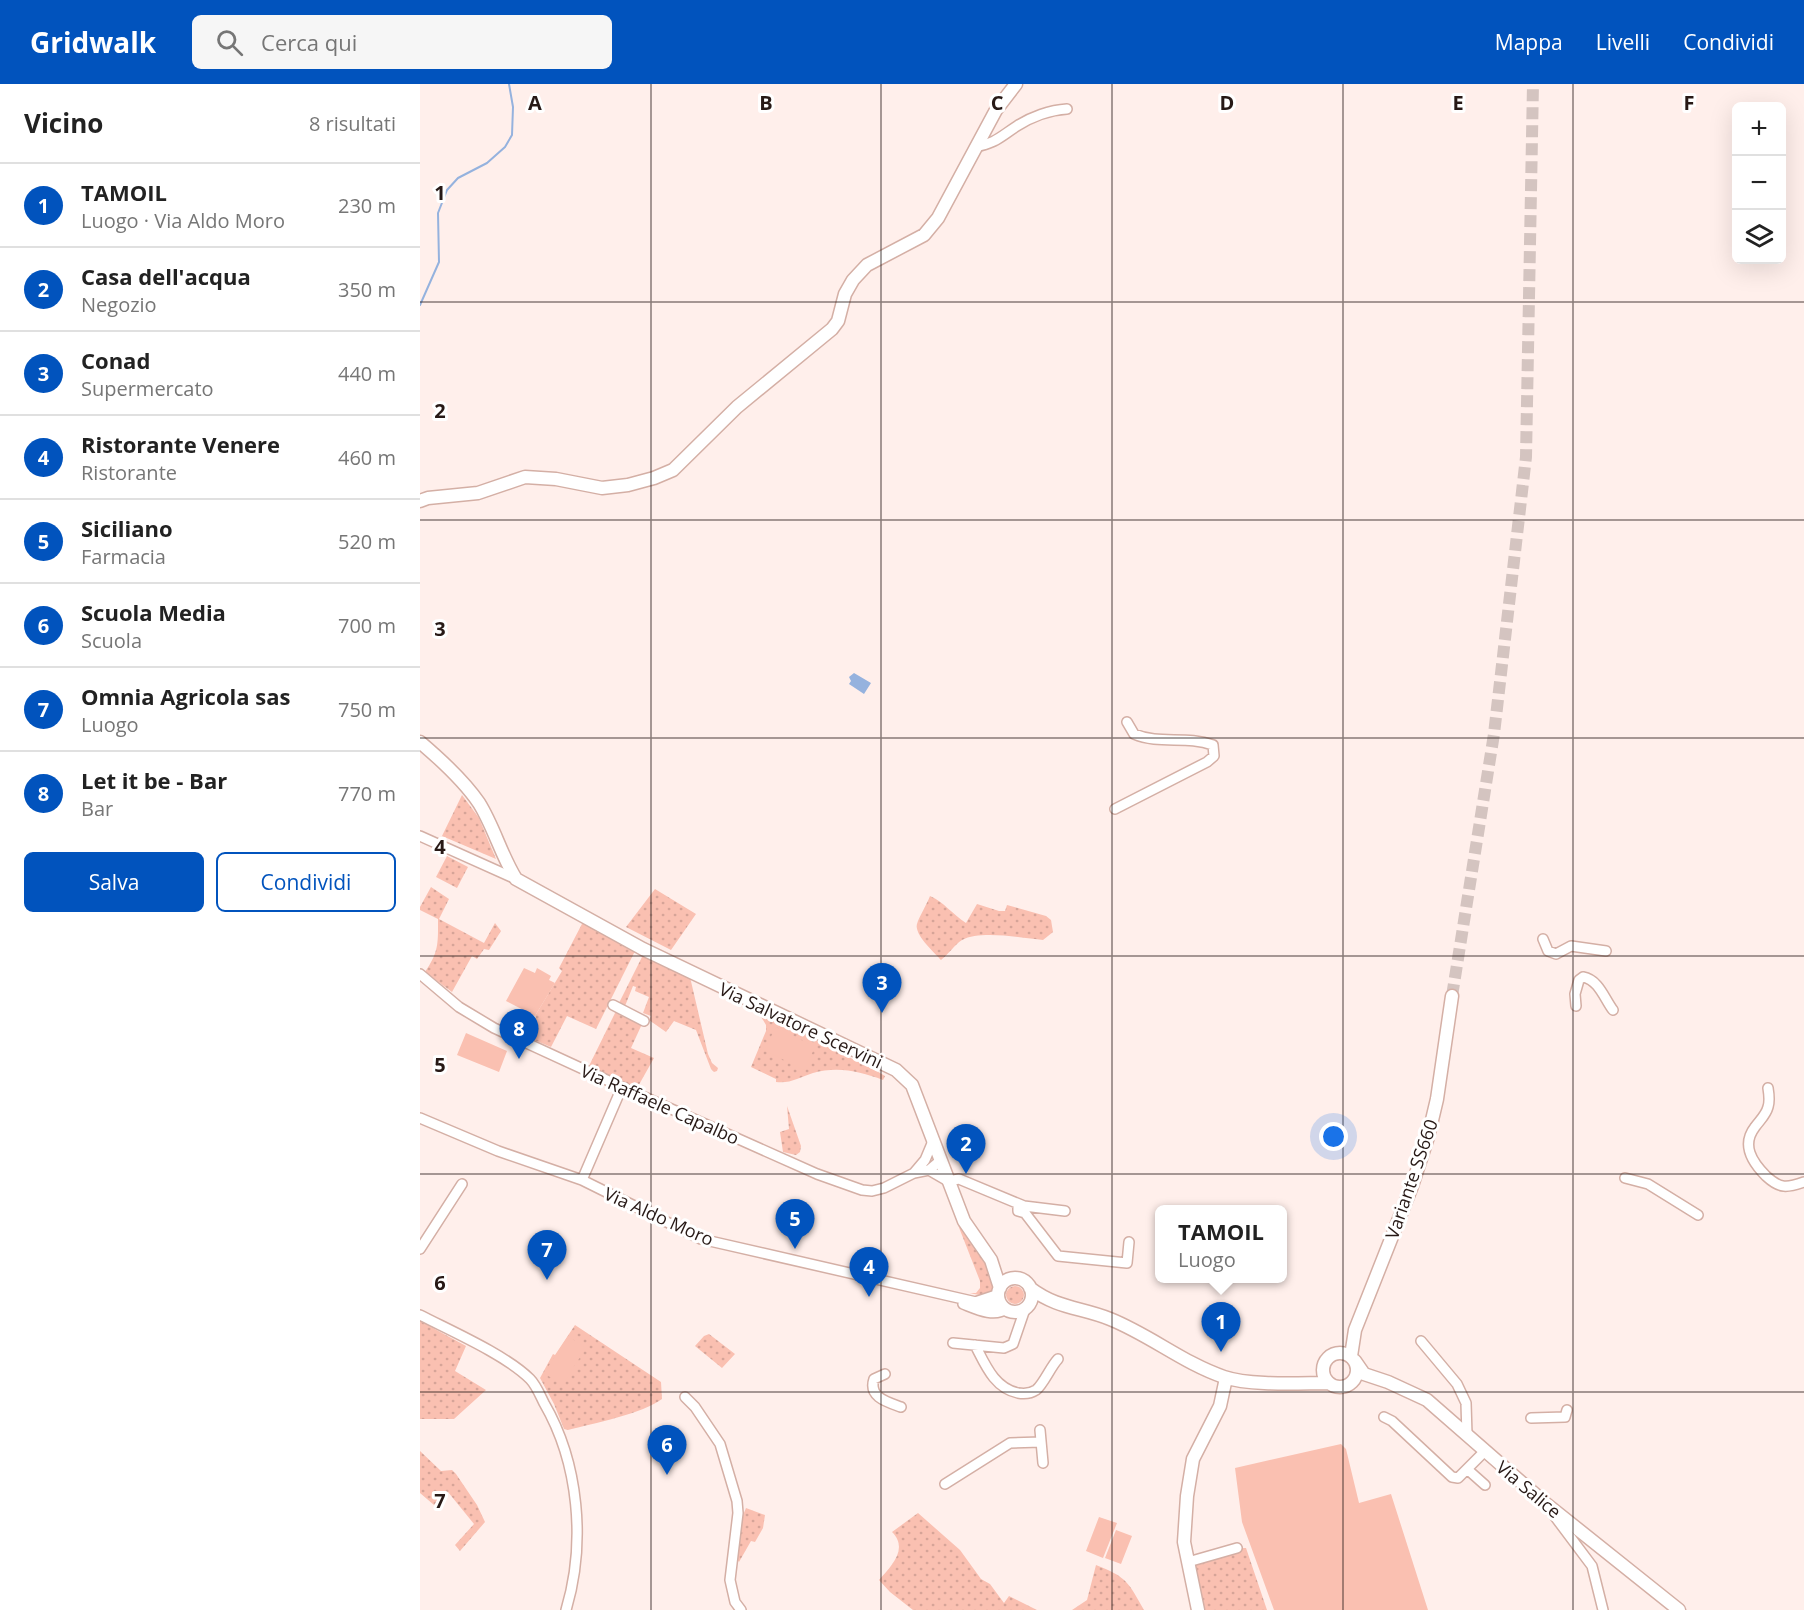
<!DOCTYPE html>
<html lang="it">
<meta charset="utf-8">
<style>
:root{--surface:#fff;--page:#f6f6f6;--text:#222;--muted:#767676;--line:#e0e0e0;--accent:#0153bd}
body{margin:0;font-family:"Open Sans",sans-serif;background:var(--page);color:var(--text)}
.controls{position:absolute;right:18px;top:18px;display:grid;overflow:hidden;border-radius:9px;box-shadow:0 6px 24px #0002}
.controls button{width:54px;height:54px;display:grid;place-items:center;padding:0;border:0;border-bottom:2px solid var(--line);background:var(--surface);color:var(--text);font:30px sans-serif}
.you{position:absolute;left:914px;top:1053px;width:21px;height:21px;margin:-15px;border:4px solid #fff;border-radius:50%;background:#1a73e8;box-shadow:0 0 0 9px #1a73e833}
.badge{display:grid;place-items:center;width:39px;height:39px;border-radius:50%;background:var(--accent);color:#fff;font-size:20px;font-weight:700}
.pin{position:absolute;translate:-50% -50px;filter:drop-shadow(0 2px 3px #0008)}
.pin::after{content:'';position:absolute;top:32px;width:21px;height:18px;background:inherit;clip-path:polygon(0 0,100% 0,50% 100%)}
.popup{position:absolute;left:735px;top:1121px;width:132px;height:78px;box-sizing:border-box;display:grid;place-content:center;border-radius:9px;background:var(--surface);filter:drop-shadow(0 2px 4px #0005);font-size:20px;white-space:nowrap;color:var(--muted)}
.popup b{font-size:22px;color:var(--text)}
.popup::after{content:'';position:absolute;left:50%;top:100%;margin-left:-12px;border:12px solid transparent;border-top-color:var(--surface)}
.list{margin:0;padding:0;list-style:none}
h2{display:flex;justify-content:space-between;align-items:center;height:78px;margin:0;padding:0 24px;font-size:26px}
h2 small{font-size:20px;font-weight:400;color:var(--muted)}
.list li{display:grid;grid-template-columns:39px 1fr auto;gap:18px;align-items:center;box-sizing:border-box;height:84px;padding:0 24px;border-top:2px solid var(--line)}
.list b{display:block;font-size:22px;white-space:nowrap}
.list p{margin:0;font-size:20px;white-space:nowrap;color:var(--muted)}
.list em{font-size:20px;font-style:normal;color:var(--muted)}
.actions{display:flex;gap:12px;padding:18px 24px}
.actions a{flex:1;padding:14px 0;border:2px solid var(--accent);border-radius:9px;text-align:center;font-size:21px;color:var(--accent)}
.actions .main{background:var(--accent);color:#fff}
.icon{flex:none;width:33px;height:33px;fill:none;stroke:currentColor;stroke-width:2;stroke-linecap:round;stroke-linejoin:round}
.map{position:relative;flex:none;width:1384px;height:1526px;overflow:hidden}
header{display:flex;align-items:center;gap:36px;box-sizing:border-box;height:84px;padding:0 30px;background:var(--accent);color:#fff}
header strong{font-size:28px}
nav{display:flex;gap:33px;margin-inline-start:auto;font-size:21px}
.search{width:420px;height:54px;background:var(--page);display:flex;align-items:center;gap:15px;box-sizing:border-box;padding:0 21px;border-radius:9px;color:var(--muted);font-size:22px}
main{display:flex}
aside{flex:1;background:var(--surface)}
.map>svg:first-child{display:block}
.grass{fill:url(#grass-dots)}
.pitch{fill:#fac0b1}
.water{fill:#95b2de}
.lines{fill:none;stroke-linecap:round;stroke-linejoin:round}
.stream{stroke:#95b2de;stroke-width:2}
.major-tunnel{stroke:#d4c4c0;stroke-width:12;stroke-dasharray:12 6;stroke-linecap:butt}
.minor-casing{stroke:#d4afa5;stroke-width:12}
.major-casing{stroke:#d4afa5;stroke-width:15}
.minor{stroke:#fff;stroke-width:9}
.major{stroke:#fff;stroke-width:12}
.grid{fill:none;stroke:#271916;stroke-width:1.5;stroke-opacity:0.55}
.labels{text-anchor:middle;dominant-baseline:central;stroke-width:6;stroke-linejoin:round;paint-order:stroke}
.street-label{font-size:18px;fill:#271916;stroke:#fff}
.grid-label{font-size:20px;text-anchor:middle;font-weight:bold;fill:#271916;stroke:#fff;stroke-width:6;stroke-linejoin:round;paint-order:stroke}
</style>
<header>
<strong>Gridwalk</strong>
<div class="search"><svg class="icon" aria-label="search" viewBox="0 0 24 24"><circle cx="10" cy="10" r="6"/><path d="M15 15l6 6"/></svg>Cerca qui</div>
<nav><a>Mappa</a><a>Livelli</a><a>Condividi</a></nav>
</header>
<main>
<aside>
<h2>Vicino<small>8 risultati</small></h2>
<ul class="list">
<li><span class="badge">1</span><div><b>TAMOIL</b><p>Luogo · Via Aldo Moro</p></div><em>230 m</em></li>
<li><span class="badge">2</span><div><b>Casa dell'acqua</b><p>Negozio</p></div><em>350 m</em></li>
<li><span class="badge">3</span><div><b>Conad</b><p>Supermercato</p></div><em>440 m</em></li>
<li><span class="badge">4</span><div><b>Ristorante Venere</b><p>Ristorante</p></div><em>460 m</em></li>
<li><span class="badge">5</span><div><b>Siciliano</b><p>Farmacia</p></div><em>520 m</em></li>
<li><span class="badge">6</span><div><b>Scuola Media</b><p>Scuola</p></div><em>700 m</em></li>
<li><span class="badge">7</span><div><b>Omnia Agricola sas</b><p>Luogo</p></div><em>750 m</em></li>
<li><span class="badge">8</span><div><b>Let it be - Bar</b><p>Bar</p></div><em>770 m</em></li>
</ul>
<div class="actions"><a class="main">Salva</a><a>Condividi</a></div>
</aside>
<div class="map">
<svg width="1384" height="1526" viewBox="0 0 1384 1526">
<defs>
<pattern id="grass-dots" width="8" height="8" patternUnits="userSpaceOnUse" patternTransform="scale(1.5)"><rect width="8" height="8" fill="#fac0b1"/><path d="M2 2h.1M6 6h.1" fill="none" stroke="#d6a498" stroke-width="1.8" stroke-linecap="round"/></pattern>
</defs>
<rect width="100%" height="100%" fill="#ffefeb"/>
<!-- grass -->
<path class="grass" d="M42,711L59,734L76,775L22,752Z
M27,772L48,783L37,804L16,793Z
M11,803L29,815L19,835L64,859L75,839L81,847L69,866L64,865L57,875L52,872L32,908L5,888C19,868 18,859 18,835L0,826V823Z
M235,805L276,830L251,866L206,843Z
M510,812C524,818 532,830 546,839L557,820L579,827H585L587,821L626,832L631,836L633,848L623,856C602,854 561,846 542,856C534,861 529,870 521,876C515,869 494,851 497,840C499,833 507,820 510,812Z
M163,838L215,867L176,945L147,932L131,963L107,953L116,933L115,932L142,887L139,884Z
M223,871L270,893L288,970L292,979L298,984L297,987L294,988L291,985L276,946L254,937L246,948L229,936L231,932L223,929L229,913L215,907L216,903L213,902L205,922L199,919Z
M337,926L460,989L465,992L463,996C440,987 417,982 393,989C380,993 370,1000 356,998V995L331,983L346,947V941Z
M196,927L222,940L211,964L234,974L216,1006L168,984Z
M367,1022L381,1062L380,1068L376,1071L363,1068L360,1048L369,1045Z
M538,1141C546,1151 586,1200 569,1209C562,1212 557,1211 550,1209H556L560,1204V1197Z
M586 1211a9 9 0 1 1 18 0a9 9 0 1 1-18 0Z
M0,1237L46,1262L35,1287L66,1306L34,1335H0Z
M155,1241L241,1298L242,1315C224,1329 172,1340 148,1346L144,1345L134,1320L120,1294L133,1270L135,1271Z
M289,1250L315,1270L302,1284L275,1262L284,1252Z
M0,1367L21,1387L32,1386L36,1390L57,1421L65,1438L40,1467L35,1461L54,1440L28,1408L14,1421L0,1409Z
M326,1424L345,1431L343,1444L335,1458L331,1457L319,1478L316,1474L321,1436Z
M498,1429L540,1466L561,1495L570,1500L584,1519L589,1512L617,1526H493L470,1508L459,1496C471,1482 489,1465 472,1448Z
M821,1464H826L847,1526H783L772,1483L781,1477Z
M676,1481C707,1493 708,1498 724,1526H652L667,1516Z"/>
<!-- pitch -->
<path class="pitch" d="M104,884L115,889L117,884L131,892L129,896L135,899L115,932L86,917Z
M356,943L395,963L384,986L344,966Z
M46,949L87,967L79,988L37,971Z
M148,1252L166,1264L142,1301L124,1289Z
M921,1360L926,1365L939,1419L971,1410L1008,1526H854L822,1438L815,1384Z
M679,1433L697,1439L683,1474L666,1467Z
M696,1446L712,1452L701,1480L685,1474Z"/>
<!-- water -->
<path class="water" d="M434,589L451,599L444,610L429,600L431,597L429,593Z"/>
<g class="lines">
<!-- stream -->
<path class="stream" d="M0,221L19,178L18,129L27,106L38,94L67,79L85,63L92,51L93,23L89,0"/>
<!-- major-tunnel -->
<path class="major-tunnel" d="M1032,912L1074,650L1106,373L1113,0"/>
<!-- minor casing -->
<g class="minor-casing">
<path id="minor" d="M555,63C576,59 580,53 597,42C611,33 630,26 647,25
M695,725L787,678L794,672L793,661C766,651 740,661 714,650L707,638
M0,752L96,795
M1123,855L1128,867L1136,870L1151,862L1186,867
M0,890L39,923L74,944L202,1003L397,1090L442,1106L452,1107L464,1104L494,1089L509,1086L521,1076
M193,921L224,937
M1156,922L1155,910L1159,896L1163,893C1179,896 1184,914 1193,926
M1348,1004C1349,1010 1350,1017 1348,1023C1346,1031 1340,1036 1335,1043C1321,1061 1332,1078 1346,1092C1360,1105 1367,1104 1384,1098
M0,1034L78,1067L162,1096L281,1155L556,1218L582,1221
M509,1086L528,1097L539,1095L604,1122L645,1127
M494,1089L505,1076L513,1057
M1205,1094L1228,1100L1278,1131
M162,1096L202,1003
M598,1120V1127L605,1129L638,1172L707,1179L709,1158
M0,1165L42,1100
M558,1217L579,1210
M543,1220C556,1225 574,1234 586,1225
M0,1231C31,1247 86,1271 110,1295C116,1301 120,1311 124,1319C159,1379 166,1459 146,1526
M1001,1257L1037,1300L1046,1319L1047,1351
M533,1259L584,1264L593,1260L605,1225
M555,1261C565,1280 574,1304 598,1309C604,1310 610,1310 616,1306C623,1301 631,1282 638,1275
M465,1290L454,1295C448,1313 467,1318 481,1323
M265,1313L275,1323L300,1360L317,1417L318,1429L310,1496L315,1518L321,1526
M964,1333L972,1337L1032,1393L1038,1394L1065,1367
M1111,1334L1145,1333L1147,1326
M620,1346L623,1379
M1047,1385L1065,1401
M525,1400L590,1359L621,1358
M1130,1426L1172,1482L1183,1526
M768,1478L817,1464"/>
</g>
<!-- major casing -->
<g class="major-casing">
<path id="major" d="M0,417L8,414L58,409L105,393L136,395L182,404L208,401L234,394L253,386L317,323L412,245L418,237L425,210L433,196L447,181L504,151L518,134L576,26L596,0
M0,658C20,675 44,697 59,719C74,743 81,771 96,795L223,865L476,986L492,1001L544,1137L571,1176L580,1204
M578 1211a17 17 0 1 1 34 0a17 17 0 1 1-34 0Z
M610,1204C638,1225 660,1223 690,1235C730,1251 763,1279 804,1293C831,1302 879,1299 909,1299
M903 1286a17 17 0 1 1 34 0a17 17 0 1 1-34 0Z
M931,1272L935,1246L992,1102L1008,1053L1017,1015L1032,912
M935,1277L944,1290L968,1298L1007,1316L1125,1419L1259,1526
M778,1526L764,1458L767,1412L773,1375L800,1322L806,1294"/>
</g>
<!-- minor -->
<use href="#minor" class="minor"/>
<!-- major -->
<use href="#major" class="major"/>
</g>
<!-- grid -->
<path class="grid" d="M231,0V1526M461,0V1526M692,0V1526M923,0V1526M1153,0V1526M0,218H1384M0,436H1384M0,654H1384M0,872H1384M0,1090H1384M0,1308H1384"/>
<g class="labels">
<!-- street labels -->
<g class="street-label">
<text transform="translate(381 941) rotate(25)">Via Salvatore Scervini</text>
<text transform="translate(240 1020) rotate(24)">Via Raffaele Capalbo</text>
<text transform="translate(991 1095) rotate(-71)">Variante SS660</text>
<text transform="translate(239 1132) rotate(24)">Via Aldo Moro</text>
<text transform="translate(1109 1405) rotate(40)">Via Salice</text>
</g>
</g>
<g class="grid-label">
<text x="115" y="26">A</text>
<text x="346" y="26">B</text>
<text x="577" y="26">C</text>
<text x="807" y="26">D</text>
<text x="1038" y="26">E</text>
<text x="1269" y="26">F</text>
<text x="20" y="116">1</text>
<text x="20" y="334">2</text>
<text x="20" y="552">3</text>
<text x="20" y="770">4</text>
<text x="20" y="988">5</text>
<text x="20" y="1206">6</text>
<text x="20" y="1424">7</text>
</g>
</svg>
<div class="controls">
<button>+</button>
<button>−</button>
<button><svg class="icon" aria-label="layers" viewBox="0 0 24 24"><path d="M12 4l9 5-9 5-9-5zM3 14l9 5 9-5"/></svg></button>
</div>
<div class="you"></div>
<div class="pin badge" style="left:801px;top:1268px">1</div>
<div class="popup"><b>TAMOIL</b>Luogo</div>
<div class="pin badge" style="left:546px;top:1090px">2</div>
<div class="pin badge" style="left:462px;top:929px">3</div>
<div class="pin badge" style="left:449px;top:1213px">4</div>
<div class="pin badge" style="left:375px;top:1165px">5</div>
<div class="pin badge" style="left:247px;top:1391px">6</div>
<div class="pin badge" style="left:127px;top:1196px">7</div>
<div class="pin badge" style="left:99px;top:975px">8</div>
</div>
</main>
